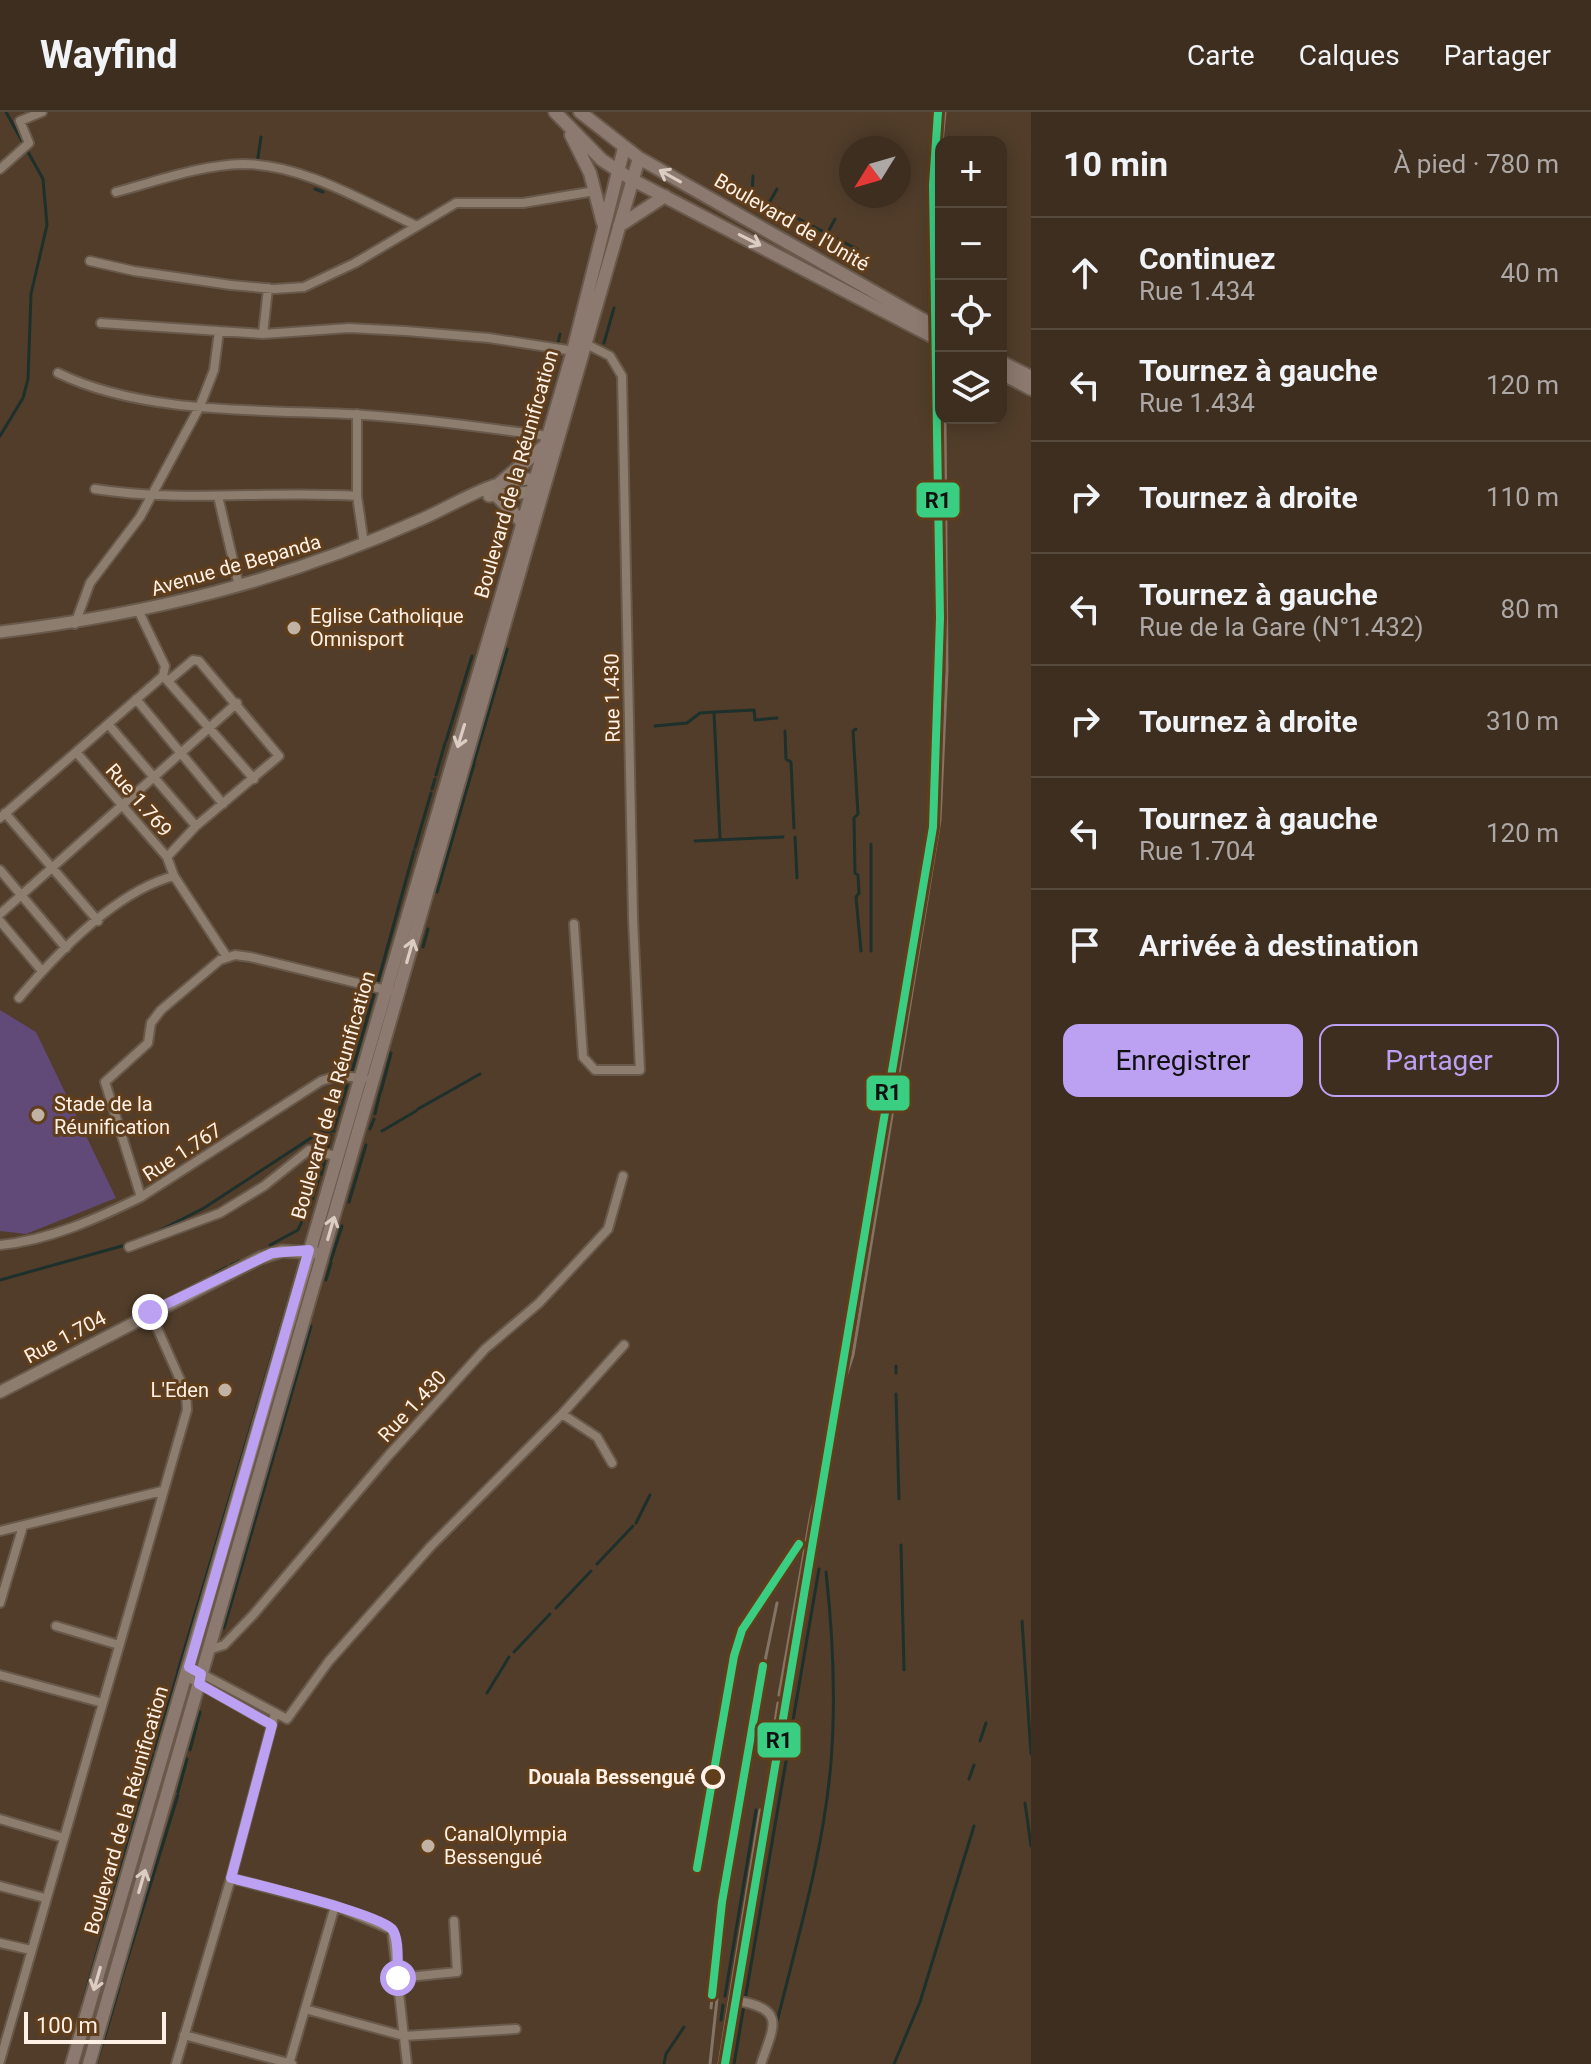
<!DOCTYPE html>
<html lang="fr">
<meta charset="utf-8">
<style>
:root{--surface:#3d2e20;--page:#483a2d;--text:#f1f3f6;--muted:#ada8a5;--line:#564a3e;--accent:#bca0f2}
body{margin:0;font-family:Roboto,sans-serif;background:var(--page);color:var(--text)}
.controls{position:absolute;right:24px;top:24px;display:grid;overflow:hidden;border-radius:16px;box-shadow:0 4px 20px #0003}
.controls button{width:72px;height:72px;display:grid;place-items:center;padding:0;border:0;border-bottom:2px solid var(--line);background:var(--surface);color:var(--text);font:40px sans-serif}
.compass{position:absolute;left:839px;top:24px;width:72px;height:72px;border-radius:50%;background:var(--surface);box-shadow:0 4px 20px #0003;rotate:233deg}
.scale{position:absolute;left:24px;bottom:20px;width:142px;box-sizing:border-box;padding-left:8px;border:4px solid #fff1e6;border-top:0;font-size:22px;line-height:28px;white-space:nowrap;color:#fff1e6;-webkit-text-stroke:6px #603d1b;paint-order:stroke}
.stop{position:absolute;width:24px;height:24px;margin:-18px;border:6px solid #bca0f2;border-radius:50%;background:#fff}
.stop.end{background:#bca0f2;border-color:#fff;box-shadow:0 2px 8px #0008}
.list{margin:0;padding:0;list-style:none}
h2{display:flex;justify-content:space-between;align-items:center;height:104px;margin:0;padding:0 32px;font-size:34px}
h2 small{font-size:26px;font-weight:400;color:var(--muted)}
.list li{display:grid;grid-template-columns:52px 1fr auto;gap:24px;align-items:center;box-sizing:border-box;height:112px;padding:0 32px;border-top:2px solid var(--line)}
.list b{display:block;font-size:30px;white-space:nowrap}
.list p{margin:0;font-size:26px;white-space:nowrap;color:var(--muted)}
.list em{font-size:26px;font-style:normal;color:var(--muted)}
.actions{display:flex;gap:16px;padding:24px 32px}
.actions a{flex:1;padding:18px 0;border:2px solid var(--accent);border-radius:16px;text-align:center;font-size:28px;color:var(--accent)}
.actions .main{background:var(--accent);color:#111}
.icon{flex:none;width:44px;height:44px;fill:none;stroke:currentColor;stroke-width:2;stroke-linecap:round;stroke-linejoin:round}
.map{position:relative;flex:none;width:1031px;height:1952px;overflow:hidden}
header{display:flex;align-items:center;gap:48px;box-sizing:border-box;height:112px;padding:0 40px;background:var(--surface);border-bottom:2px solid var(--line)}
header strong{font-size:38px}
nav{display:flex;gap:44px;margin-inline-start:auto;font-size:28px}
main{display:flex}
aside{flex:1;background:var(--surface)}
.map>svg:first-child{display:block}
.green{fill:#614978}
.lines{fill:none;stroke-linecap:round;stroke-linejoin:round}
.stream{stroke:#1e302b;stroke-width:3}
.street-casing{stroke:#68594b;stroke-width:12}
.secondary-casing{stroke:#68594b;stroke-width:15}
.primary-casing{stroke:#68594b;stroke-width:16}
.street{stroke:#8c7d6f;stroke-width:8}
.secondary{stroke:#8c7d6f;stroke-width:11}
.primary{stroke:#8c796f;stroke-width:12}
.rail{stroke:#847466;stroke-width:3}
.rail-1-casing{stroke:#603d1b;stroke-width:14}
.rail-1{stroke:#3ace82;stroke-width:8}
.oneway{stroke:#dccdc2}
.route{stroke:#bca0f2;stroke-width:10}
.poi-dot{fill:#c2b2a4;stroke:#603d1b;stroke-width:3}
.stop-dot{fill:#603d1b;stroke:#fff1e6;stroke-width:4}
.labels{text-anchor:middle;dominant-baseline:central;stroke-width:6;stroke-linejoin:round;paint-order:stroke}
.street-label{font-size:20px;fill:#fff1e6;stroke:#603d1b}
.poi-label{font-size:20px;fill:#fff1e6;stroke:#603d1b;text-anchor:start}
.stop-label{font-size:20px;font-weight:bold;fill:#fff1e6;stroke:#603d1b;text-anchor:end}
.line-badge{stroke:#603d1b;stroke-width:3}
.pale-badge-label{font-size:22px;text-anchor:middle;font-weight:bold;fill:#111}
</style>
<header>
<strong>Wayfind</strong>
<nav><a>Carte</a><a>Calques</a><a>Partager</a></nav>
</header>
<main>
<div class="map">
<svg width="1031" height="1952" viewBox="0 0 1031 1952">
<rect width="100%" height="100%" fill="#513d2a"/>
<!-- green -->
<path class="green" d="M0,898L36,920L116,1086L26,1122L0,1119Z"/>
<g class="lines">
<!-- stream -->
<path class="stream" d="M257,52L261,25
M753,64L752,83L857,137
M315,77L323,80
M769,91L777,77
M827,122L835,107
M558,231L560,222
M604,231L614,196
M0,324L23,286L28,267L31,182L47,113L43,67L6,0
M502,433L505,420
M715,600L754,598L755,608L777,606
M714,601L720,726
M655,614L687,611L700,601L713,600
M856,617L853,619L858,702L854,706L855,761L858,763L859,781L856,785L861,839
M785,619L786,647L791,650L794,716
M446,629L472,544
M474,650L507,537
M436,663L445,631
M432,677L435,667
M795,725L797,766
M695,729L783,725
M415,736L431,681
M437,780L474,652
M423,835L428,817
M871,839V732
M377,873L414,739
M351,963L375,878
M381,979L391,941
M418,997L480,962
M375,1002L380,981
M334,1016L347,973
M370,1017L374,1007
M382,1019L416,999
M321,1063L331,1023
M349,1090L366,1033
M310,1095L319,1066
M151,1123L204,1096L320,1020L334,1019
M270,1133L298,1118L302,1109
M331,1148L342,1114
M231,1153L239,1149
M214,1162L227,1155
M0,1168L129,1132
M326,1168L331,1151
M896,1254V1261
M896,1282L899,1387
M636,1411L650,1383
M901,1433L904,1558
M597,1452L633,1414
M556,1496L591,1459
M1022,1509L1031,1642
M224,1516L311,1214
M514,1540L550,1502
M178,1559L290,1183
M487,1581L509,1545
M980,1629L986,1611
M155,1638L178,1560
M190,1638L200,1600
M969,1667L974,1653
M178,1680L187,1647
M1025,1691L1031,1734
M105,1810L154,1642
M708,1866L735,1698
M119,1874L178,1683
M725,1884L756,1698
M745,1888L819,1457
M83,1890L105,1812
M721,1908L723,1893
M776,1914C797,1828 824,1738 831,1650C836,1586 833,1523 826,1460
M104,1927L119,1876
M96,1952L103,1930
M664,1952L666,1942L684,1915
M734,1952L744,1893
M894,1952L920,1890L974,1714"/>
<!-- street casing -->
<g class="street-casing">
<path id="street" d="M0,57L29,31L20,9L42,0
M116,80C158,69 200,53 243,52C303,52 364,90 417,114
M90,149L134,159L231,173L274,177L304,175L355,151L456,91H523L595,79
M101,211L263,222L349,216L406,219L489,226L574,239
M263,222L268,176
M58,261C146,304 269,297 365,303C427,307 487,316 548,324
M357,302V384L364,432
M95,377C182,391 270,378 357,384
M218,384L239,474
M75,512L90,471L140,405L200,294L214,258L219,219
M166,567L254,667
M136,587L223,692
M108,612L196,714
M76,640L163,564L165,554L139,500
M5,701L98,809
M0,706L76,640L167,745L174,764L227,845
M167,745L196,714L279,644L199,549L193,548L168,569
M0,758L66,836
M0,802L237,591
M0,809L42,859
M574,812L583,945L595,958H640L633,807L622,264L610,244L586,232
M19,886C57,841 117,779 174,764
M141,1085L105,970L148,931L151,911L161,898L220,848L235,843L250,845L390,879
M0,1133C50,1128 96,1107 141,1085L321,969L337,964L364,966
M129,1135L220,1101L264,1074L309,1038L336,1044
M562,1302L624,1233
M0,1419L162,1379
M0,1491L23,1414
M56,1514L119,1533
M208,1538L224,1533L253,1503L388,1344L485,1237L539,1191L608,1117L623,1064
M189,1555L287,1607L329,1549L431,1434L562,1302L597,1325L612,1351
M0,1563L103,1591
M186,1564L272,1613
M0,1707L64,1726
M231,1766L335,1794L392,1818L407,1952
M0,1774L45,1786
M0,1831L31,1838
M398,1866L457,1860L454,1809
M739,1889C787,1898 773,1915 761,1952
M305,1897L404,1924L516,1917
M184,1923L292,1952
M0,1949L187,1298L186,1281L150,1200
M176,1952L231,1766L275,1601
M289,1952L335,1794"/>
</g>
<!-- secondary casing -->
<g class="secondary-casing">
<path id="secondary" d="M489,384L540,379
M0,520C149,502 284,469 422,407C459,391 500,361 542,368
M0,1280L260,1146L282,1139L317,1141"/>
</g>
<!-- primary casing -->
<g class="primary-casing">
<path id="primary" d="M555,0L602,48L631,67L941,229
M580,0L639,46L941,218
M571,23L590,61L603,111
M619,114L665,84
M1001,250L1031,265
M1001,261L1031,277
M500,371L543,335
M497,384L523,411
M72,1952L573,239L624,36
M89,1952L639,46"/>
</g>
<!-- street -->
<use href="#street" class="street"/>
<!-- secondary -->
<use href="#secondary" class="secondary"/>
<!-- primary -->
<use href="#primary" class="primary"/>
<!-- rail -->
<path class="rail" d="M942,30L945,0
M941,50V88
M835,1298L853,1243L940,708L947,558L945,306
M770,1480L799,1432
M730,1566L742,1518L753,1504
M759,1578L777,1491
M779,1583L811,1401L825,1350
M750,1631L757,1587
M771,1634L778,1591
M711,1896L722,1790L738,1698
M710,1952L717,1887
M719,1952L760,1698"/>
<!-- rail-1 casing -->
<g class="rail-1-casing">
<path id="rail-1" d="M697,1756L734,1544L742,1518L799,1432
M712,1883L722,1790L763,1554
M725,1952L933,715L940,506L933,73L938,0"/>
</g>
<!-- rail-1 -->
<use href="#rail-1" class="rail-1"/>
</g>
<!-- one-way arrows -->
<defs><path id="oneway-shaft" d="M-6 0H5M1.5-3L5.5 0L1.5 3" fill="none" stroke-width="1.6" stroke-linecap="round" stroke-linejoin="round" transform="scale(2)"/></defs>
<g class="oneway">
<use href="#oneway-shaft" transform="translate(670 64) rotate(-151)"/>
<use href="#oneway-shaft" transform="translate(750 128) rotate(27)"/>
<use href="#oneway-shaft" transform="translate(461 624) rotate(107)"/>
<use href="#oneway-shaft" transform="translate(410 839) rotate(-74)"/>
<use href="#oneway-shaft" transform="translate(331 1116) rotate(-74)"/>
<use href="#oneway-shaft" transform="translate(142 1769) rotate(-74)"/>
<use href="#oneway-shaft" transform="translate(97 1867) rotate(106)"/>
</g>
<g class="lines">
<!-- route -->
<path class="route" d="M150,1200L272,1141L309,1138L189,1555L201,1562L199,1572L272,1613L231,1766C259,1773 376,1801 392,1817C400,1826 397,1854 398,1866"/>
</g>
<!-- markers -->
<g class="poi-dot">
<circle cx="294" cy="516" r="8"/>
<circle cx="38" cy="1003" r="8"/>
<circle cx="225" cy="1278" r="8"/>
<circle cx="428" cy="1734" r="8"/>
</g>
<circle class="stop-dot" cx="713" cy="1665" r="10"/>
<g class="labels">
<!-- street labels -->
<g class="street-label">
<text transform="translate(792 110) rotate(30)">Boulevard de l'Unité</text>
<text transform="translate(516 362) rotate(-74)">Boulevard de la Réunification</text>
<text transform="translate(236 453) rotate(-16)">Avenue de Bepanda</text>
<text transform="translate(612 586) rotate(-91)">Rue 1.430</text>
<text transform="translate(139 688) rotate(49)">Rue 1.769</text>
<text transform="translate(333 983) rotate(-74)">Boulevard de la Réunification</text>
<text transform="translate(182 1040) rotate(-33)">Rue 1.767</text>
<text transform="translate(65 1225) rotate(-28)">Rue 1.704</text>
<text transform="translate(412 1294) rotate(-47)">Rue 1.430</text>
<text transform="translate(126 1698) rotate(-74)">Boulevard de la Réunification</text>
</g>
<!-- poi labels -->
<g class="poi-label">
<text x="310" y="504">Eglise Catholique<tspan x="310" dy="23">Omnisport</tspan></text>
<text x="54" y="992">Stade de la<tspan x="54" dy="23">Réunification</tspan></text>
<text x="209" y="1278" text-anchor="end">L'Eden</text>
<text x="444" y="1722">CanalOlympia<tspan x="444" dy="23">Bessengué</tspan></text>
</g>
<!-- stop labels -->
<g class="stop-label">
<text x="695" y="1665">Douala Bessengué</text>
</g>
</g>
<g class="line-badge">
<rect x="915" y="369" width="46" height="38" rx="8" fill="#3ace82"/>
<rect x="865" y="962" width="46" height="38" rx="8" fill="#3ace82"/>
<rect x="756" y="1609" width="46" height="38" rx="8" fill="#3ace82"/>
</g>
<g class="pale-badge-label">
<text x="938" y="396">R1</text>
<text x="888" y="988">R1</text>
<text x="779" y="1636">R1</text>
</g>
</svg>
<div class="controls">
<button>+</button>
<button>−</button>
<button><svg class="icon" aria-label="locate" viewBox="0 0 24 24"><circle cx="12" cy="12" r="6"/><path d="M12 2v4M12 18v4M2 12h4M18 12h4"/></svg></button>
<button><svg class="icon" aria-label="layers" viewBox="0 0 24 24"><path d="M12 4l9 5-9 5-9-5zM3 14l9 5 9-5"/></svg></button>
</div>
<svg class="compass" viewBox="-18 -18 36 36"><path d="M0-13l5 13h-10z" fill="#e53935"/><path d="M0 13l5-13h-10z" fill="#ada8a5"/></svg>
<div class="scale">100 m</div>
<div class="stop" style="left:398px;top:1866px"></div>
<div class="stop end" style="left:150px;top:1200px"></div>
</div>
<aside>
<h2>10 min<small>À pied · 780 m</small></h2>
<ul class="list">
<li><svg class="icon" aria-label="ahead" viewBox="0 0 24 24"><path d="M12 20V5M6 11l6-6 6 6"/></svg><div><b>Continuez</b><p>Rue 1.434</p></div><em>40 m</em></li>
<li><svg class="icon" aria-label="left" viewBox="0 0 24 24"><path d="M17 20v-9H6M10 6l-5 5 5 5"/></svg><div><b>Tournez à gauche</b><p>Rue 1.434</p></div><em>120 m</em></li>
<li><svg class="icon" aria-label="right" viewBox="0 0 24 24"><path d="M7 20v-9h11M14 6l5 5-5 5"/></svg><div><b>Tournez à droite</b></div><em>110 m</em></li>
<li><svg class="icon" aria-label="left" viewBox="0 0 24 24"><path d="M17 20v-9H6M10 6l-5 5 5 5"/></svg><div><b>Tournez à gauche</b><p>Rue de la Gare (N°1.432)</p></div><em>80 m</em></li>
<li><svg class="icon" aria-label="right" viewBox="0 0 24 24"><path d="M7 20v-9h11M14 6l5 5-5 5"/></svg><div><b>Tournez à droite</b></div><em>310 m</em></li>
<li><svg class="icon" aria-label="left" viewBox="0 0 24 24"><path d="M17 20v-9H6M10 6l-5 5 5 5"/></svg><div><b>Tournez à gauche</b><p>Rue 1.704</p></div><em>120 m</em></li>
<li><svg class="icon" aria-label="arrive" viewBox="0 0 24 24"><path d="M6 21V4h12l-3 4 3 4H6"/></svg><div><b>Arrivée à destination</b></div></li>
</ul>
<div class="actions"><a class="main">Enregistrer</a><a>Partager</a></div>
</aside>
</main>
